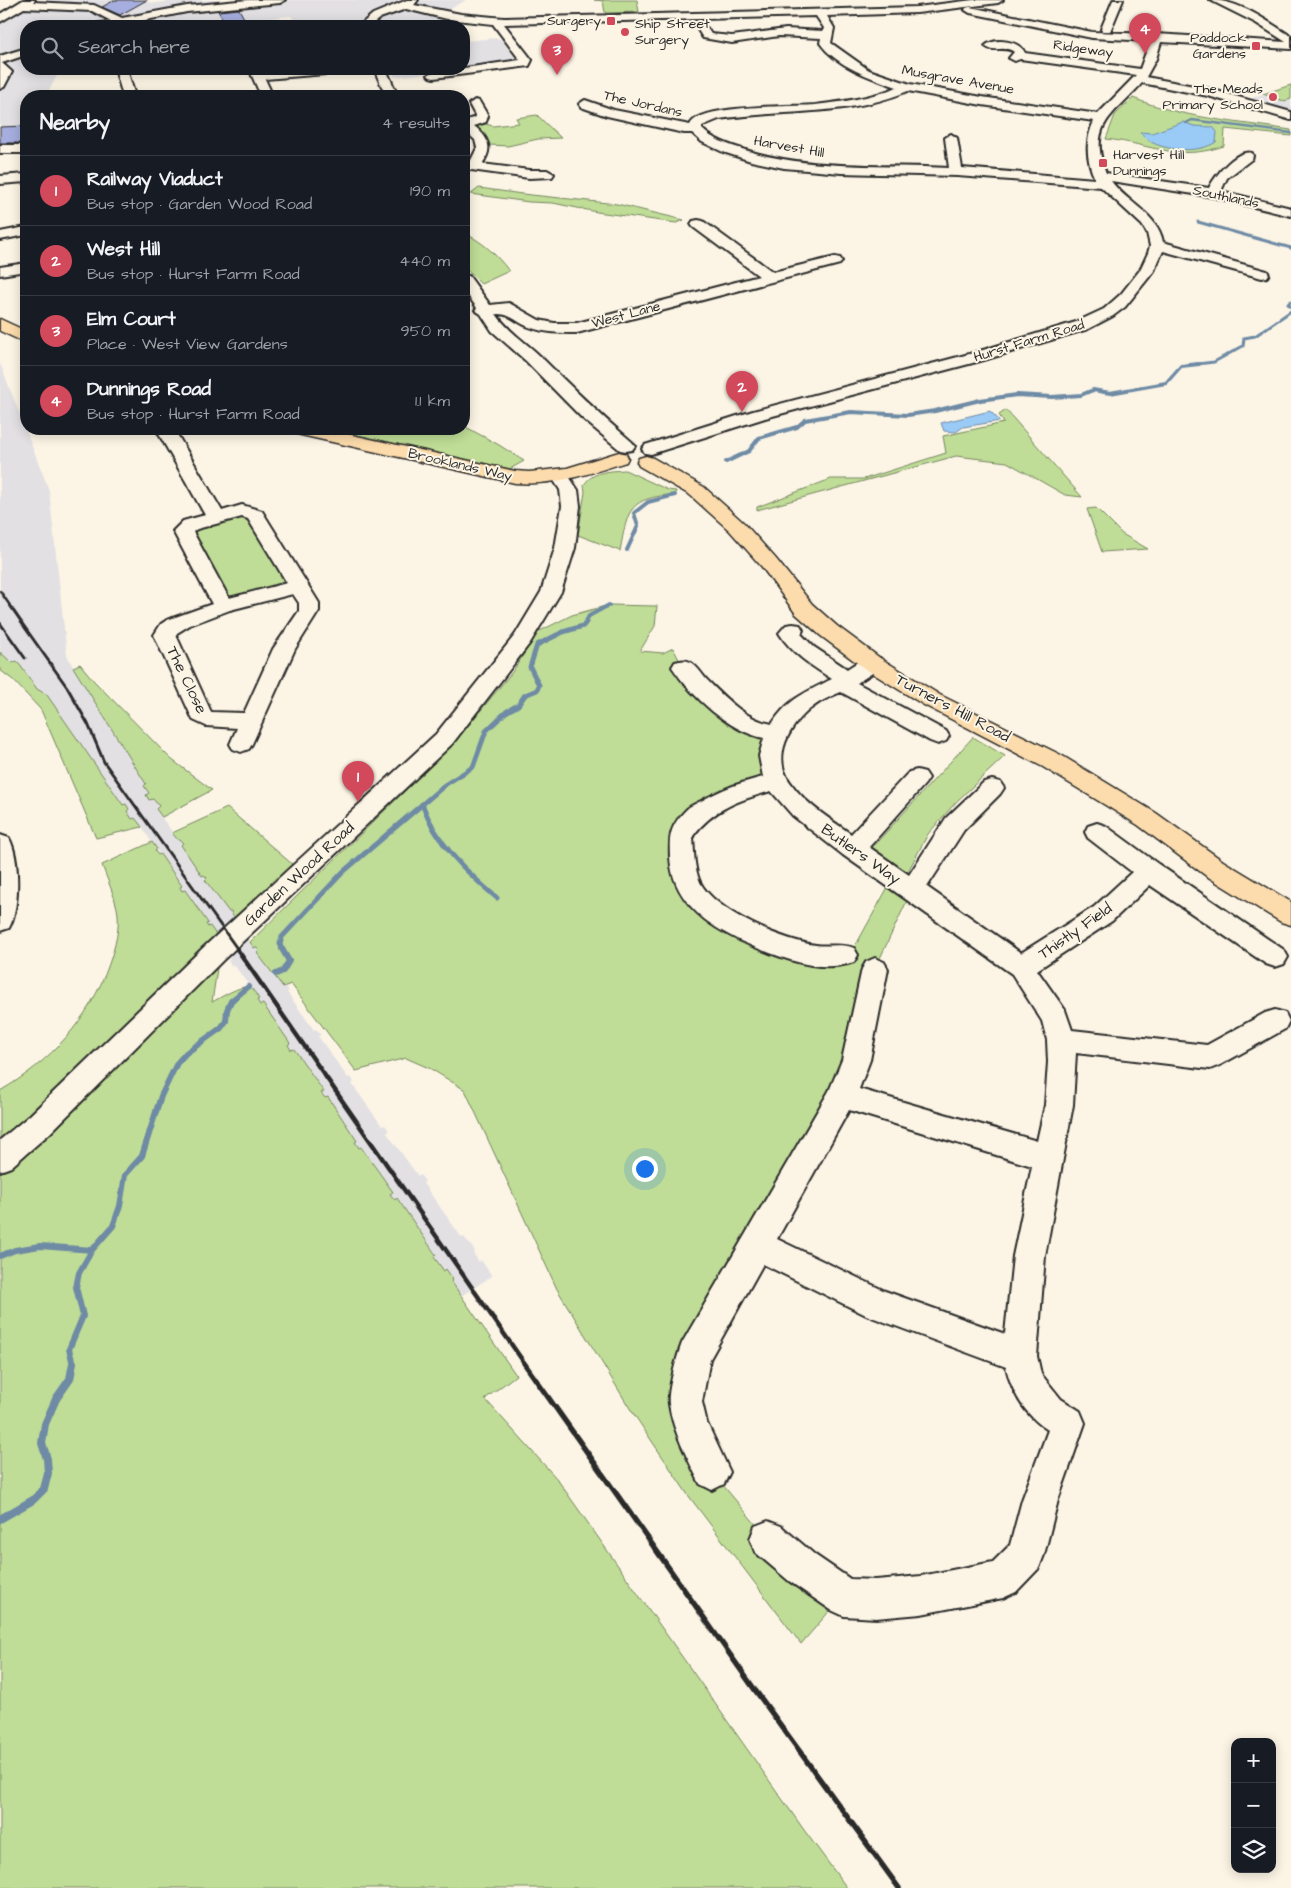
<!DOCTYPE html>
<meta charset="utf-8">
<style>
:root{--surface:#171b24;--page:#20242c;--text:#f1f3f6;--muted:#9ea1a6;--line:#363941;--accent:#d1495b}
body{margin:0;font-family:"Architects Daughter",sans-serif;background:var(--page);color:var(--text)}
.controls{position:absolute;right:15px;bottom:15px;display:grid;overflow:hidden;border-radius:10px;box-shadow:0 2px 12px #0003}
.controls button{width:45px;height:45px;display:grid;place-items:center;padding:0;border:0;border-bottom:1px solid var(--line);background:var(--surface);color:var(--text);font:25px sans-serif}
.you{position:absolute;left:644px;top:1168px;width:18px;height:18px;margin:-12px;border:4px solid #fff;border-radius:50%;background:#1a73e8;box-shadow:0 0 0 8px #1a73e833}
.badge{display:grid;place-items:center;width:32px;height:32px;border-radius:50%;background:var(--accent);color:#fff;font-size:16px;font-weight:700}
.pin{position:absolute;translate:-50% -41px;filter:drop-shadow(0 1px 2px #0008)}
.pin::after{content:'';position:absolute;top:26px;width:18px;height:15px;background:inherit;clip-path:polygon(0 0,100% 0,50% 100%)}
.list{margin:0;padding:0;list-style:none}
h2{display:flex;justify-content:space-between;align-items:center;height:65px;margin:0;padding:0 20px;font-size:21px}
h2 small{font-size:16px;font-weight:400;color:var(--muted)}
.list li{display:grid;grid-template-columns:32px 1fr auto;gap:15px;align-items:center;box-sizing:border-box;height:70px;padding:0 20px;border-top:1px solid var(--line)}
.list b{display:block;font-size:19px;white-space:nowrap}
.list p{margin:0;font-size:16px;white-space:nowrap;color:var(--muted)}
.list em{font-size:16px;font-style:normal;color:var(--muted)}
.icon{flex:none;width:28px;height:28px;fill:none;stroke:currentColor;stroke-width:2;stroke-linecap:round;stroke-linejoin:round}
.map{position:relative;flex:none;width:1291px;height:1888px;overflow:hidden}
.search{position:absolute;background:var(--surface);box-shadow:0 2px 12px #0003;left:20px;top:20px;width:450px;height:55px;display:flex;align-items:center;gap:12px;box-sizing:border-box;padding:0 18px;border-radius:20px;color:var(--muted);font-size:19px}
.panel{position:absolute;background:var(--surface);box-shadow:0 2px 12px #0003;left:20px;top:90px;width:450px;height:345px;border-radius:20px}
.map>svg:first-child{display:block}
.built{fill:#e2e0e3}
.green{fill:#bfdd96;stroke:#758460}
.water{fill:#9acaf6;stroke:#6e8aa5}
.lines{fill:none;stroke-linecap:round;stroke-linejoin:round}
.stream-far5{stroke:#6e8aa5;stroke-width:2.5}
.stream-far4{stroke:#6e8aa5;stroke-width:3}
.stream-far3{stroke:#6e8aa5;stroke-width:4}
.stream-far2{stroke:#6e8aa5;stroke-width:5}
.stream-far1{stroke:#6e8aa5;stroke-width:6}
.stream{stroke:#6e8aa5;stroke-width:8}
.building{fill:#a5aede;stroke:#2b2b2b}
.minor-casing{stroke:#2b2b2b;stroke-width:4}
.major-casing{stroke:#2b2b2b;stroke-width:3}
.minor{fill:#fcf5e5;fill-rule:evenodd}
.major{fill:#fcdcac;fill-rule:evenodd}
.rail-far3{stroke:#2b2b2b;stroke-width:2.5}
.rail-far2{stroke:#2b2b2b;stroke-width:3}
.rail-far1{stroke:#2b2b2b;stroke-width:4.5}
.rail{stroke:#2b2b2b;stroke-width:5.5}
.poi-dot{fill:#d1495b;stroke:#fcf5e5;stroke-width:2}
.labels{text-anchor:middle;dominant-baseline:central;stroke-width:4;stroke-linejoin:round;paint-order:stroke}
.far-poi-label{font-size:14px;fill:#2b2b2b;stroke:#fcf5e5;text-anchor:end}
.far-street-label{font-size:14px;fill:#2b2b2b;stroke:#fcf5e5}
.street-label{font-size:16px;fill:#2b2b2b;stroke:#fcf5e5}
</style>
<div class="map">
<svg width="1291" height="1888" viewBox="0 0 1291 1888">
<rect width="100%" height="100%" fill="#fcf5e5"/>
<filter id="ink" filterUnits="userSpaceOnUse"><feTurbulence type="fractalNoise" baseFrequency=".02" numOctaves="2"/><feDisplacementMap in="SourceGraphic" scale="10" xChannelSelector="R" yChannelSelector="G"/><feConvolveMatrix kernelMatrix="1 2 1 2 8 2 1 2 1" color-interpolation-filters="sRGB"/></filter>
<g filter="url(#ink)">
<!-- built -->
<path class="built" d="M35,0H150L148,2L155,3L180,0H466L437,16L465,22L454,26H298L291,16L246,21L253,25L247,26H26V69H60V70L46,96H26V147L0,148V22Z
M497,38L503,40L519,63L464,67V41Z
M391,69H451L437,70L438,72L395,77Z
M1291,85V113L1249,99L1263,94Z
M0,363L49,490L67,655L73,667L80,664L94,681L171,759L212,790L162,818L178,840H180L183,843L207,879H206L229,912L231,911L233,915L232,916L254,948L256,947L283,986L285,985L289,991L287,992L314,1030L316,1029L321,1035L318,1036L348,1078L351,1077L354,1082L352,1084L382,1126L385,1125L389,1131L387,1133L418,1176L420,1175L425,1181L423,1183L462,1238L464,1237L475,1251L473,1253L479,1262L481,1260L492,1276L461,1296L450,1280L453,1279L444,1271L434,1256L436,1254L397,1199L395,1200L390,1194L392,1192L362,1147L359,1148L355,1142L357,1141L327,1097L325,1099L321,1093L324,1091L294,1049L292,1050L287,1045L290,1043L263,1005L261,1006L257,1000L259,999L251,988L234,965L232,966L228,961L230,959L210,926L208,927L182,891L142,827L96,838L41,710L13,680L0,670Z"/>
<!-- green -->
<path class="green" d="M594,0H637L639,12L605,13L603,1Z
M1291,85V99L1284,101L1263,94Z
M1133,98C1183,118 1238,122 1291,130V136L1225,129L1224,146C1176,162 1152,144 1106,139L1115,115Z
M537,115L561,138L538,139L508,146L489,145L473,125L482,123L493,126L519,123L516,118Z
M479,188L522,194L617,204L684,220L676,223L597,212L553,203L529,202L471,194Z
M464,233C482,241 497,255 509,271L481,284L464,267Z
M1006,410L1082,497L1065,495L1007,462L956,456L757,510V507L831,479H864L946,453L943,436L1004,423L999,415Z
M464,426L499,445L524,461L510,469L329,429H464Z
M625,470L668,490L676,491L675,494C629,499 628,507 620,551L578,535L585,492L584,485C592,471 611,471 625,470Z
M1096,508L1122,534L1148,549L1102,552L1087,509Z
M235,515L247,517L288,582L285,586L232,598L227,597L193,532L195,528Z
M609,605L657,606L655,626L640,651L663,653L673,648L683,667L702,687L777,732V781L734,793L681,835L689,887L746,933L845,955L857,943L893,878L912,890L875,969L856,1060L694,1355L712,1472L768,1539L833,1607L801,1644L688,1495L629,1407L557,1289L465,1090L431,1069L406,1058L356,1071L291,984L283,987L257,953L259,951L256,947L254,948L250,942L454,743L513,671L538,632L572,615Z
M0,652L12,663L17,661L37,689L47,695L123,805L126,804L129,809L127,811L132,819L135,818L142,827L96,838L41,710L13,680L0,670Z
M80,664L94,681L171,759L212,790L162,817L156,809L159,806L153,799L149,800L146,795L149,793L144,786L146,784L73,667Z
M973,737L1005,756L957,801L928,834L905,877L868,852Z
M227,808L292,864L234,919L231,911L229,912L205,880L207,878L204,875L202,876L181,845L183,843L180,840H178L172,833Z
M152,842L157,849L155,851L158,855L160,854L182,886L180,887L182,891L185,890L208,923L206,924L208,927L210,926L217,936L218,962L212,1002C220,998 240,985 249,987C253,988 257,996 259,999L257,1000L260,1005L263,1004L290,1043L288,1045L291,1050L294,1049L324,1092L321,1093L325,1098L328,1097L357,1141L355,1142L359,1148L361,1147L393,1192L390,1194L395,1200L397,1198L436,1255L434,1257L444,1271L446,1269L453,1279L451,1281L516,1375L485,1399L557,1479L804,1830L847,1888H0V1091C50,1062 90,1019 109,964C115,947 121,926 117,908C114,894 107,879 102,865Z"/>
<!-- water -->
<path class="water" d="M1183,122L1194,126L1213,127L1217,132L1216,142C1200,153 1170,151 1153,143C1148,141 1144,136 1140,132L1152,133Z
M990,411L1000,421L963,427L956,432L944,431L941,423Z"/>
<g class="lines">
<!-- stream-far5 -->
<path class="stream-far5" d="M1186,123L1192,120L1291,133"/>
<!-- stream-far4 -->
<path class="stream-far4" d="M1198,222L1291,248
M1291,301L1288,304L1291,307
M1189,365L1214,362L1243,346L1244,338L1255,336L1291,311"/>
<!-- stream-far3 -->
<path class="stream-far3" d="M726,462L749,451L759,438L797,427L805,420L851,412L908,415L935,411L980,400L1017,395L1052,397L1081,395L1093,390L1110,393L1166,383L1181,366L1199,364
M627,550L638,526L634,513L648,502L675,495
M585,623L589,616L609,605"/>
<!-- stream-far2 -->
<path class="stream-far2" d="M422,804C437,844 465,871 497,898
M283,950L280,944L282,937L343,872L446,784L473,767L486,731L506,712L518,705L525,695L537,690L539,685L530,667L537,645L563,632L583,626L586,622"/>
<!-- stream-far1 -->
<path class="stream-far1" d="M276,974L283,971L289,961L282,949
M0,1256L15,1250L40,1246L92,1250
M73,1364L69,1349L83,1316L76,1287L79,1273L92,1250L113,1226L120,1206L125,1175L142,1156L161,1096L177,1063L186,1053L221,1028L226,1021L227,1010L231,1001L248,987"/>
<!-- stream -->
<path class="stream" d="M0,1519L33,1500L44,1489L48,1473L47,1459L42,1443L45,1424L56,1399L70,1379L73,1363"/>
</g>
<!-- building -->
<path class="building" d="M115,0H147L120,15L102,7Z
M239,9L245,20L225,23L218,11Z
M26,126V143H0V127Z"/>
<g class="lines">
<!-- minor casing -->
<g class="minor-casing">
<path id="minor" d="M23,0H35L33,2L94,5L122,18L187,6L248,0H285L280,3L187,12L131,23V26H95L96,24L111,21L92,11L24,8L0,22V14Z
M407,0H418L414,5L461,14L504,18L917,7L973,0H1003L998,3L917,13L827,16L834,28L831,43L869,70L910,84L982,97L1098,114L1136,75L1020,59L1015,61L1009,58L1014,52C1005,45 993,53 985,46C995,37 1020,41 1025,53L1140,69L1150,41L1092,38L970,13L965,10L966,8L970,7L1092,32L1156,34L1286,42L1256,23L1210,0C1239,0 1267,21 1291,36V49L1161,42L1156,59L1146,77L1210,89L1291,112V120L1208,96L1142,83C1114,115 1087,124 1106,173L1209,188C1215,176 1236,149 1252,153L1253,156L1252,159L1227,178L1221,191L1291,208V216L1213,197L1111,181C1127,203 1158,214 1163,242L1267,271L1269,274L1267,277L1262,278L1163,251L1154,271L1125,307L1113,316L1088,329L984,360L765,418L651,454L645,453L642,449L645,445L753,411L973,353L1076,322L1104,309L1121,294L1140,270L1148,253L1150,246L1147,233L1142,225L1101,187L957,176L841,173L784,168L751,161L723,152L702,142L692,133H684L607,116L581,107L579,104L585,100L614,110L690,125C699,104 792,107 815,105C842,102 871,98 897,87C871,78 836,66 820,43L821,38L779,36L732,43L703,38L698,30L703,27L707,28L711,34L732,36L786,29L823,31L824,28L816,16L504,24L532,60L529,66L434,78L430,77L428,75L430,73L520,60L493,24L447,19L406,9L380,18L370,26H359L373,14ZM908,91L982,105L1094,121C1085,140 1086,160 1095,179L962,168L957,138L951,134L945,138L949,168C878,164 807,171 739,148C726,144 712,139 702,129V126L719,119C784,109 846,117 908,91Z
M1113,0H1123L1111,29L1110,31H1102L1101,29Z
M26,48V55L2,63L12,72L4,87L0,89V56Z
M115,69H127L135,96H123Z
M249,69H261L262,72L308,69H356L350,72L265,79L273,96H261Z
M374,69H386L398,96H386Z
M475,100L479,101L488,116L486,122L474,126C488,137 494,148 482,164L529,170H547L554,174L552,177L529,178L464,169V161L470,162L477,148L475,140L464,130V121L476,117L469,104Z
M0,145H26V153H0Z
M26,174V182L0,184V176Z
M698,220L703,221L773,272L835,257L840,258L842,261L840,264L577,333C561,333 544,333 529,327C516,322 510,313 496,314C508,331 525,342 540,356C570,386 600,415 632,442L635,446L632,450L626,451L620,450L582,418L526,361L492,331L481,314L475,310L477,308L464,290V275L469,276L490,305L509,303L539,320L554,323H577L759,276L693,227L691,224L693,221Z
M26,227V235L0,240V232Z
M26,263V271L0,275V267Z
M156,429H174L222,511L242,505L262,511L319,603V611L295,649L252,744L249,749L241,752L233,749L230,744L237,728L206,726L193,720L154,635L161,624L167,620L212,604L173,531L183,521L205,515ZM242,517L248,519L287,583L229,598L193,532L197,529ZM293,594L299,603V611L273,649L244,713L211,712L176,635L177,633L190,625L230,610Z
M560,471L566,472L578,490L580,506L575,548L561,592L530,643L452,744L222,961L50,1133L11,1167L0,1171V1140L30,1115L204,947L436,734L515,635L541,592L555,548L562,506L560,490L551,476L554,472Z
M793,624L800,625L803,630L801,634L814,647L847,669C858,662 866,655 880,658L883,663L880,668L857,683L946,731L949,736L946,741L938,744L930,741L841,692C834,695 827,698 820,702C795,717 769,753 790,782C805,804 830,819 851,834L909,772L917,770L925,772L929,778L925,784L869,847L909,875L946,818L984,782L992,780L1000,782L1004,788L1000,794L964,830L927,887L1021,953L1094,907L1132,872L1088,838L1085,832L1088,826L1097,823L1106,826L1158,864L1284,950L1288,957L1284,964L1275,967L1266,964L1150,885L1112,921L1037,970L1065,1010L1072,1030L1207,1045L1265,1013L1275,1010L1285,1013L1289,1021L1285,1029L1220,1065L1210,1069L1076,1053L1073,1105L1045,1256L1037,1356L1041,1374L1061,1399L1080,1411L1085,1423L1058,1500L1044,1555L1039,1568L1016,1592L1003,1598L921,1614L876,1618L844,1616L831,1610L789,1581L755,1552L750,1539L755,1526L768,1521L781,1526L815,1555L850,1579L876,1580L921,1576L993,1562L1010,1545L1022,1500L1048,1430C1026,1416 1012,1393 1006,1367L866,1315L763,1264L710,1359L702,1402L707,1423L730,1472L724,1484L712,1490L700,1484C688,1459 673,1432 669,1404C667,1392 677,1356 682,1343L829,1091L842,1060L862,969L866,962L875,958L884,962L888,969L870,1060L859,1089L1037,1141L1045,1105L1048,1062L1047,1040L1042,1021L1012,974L843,855L793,816L771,791C739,800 713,809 693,836C694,851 694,868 700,882C715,912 784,941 816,945C829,947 841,943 854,948L858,955L854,962C825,972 797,963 770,953C725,936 673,911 670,857C669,835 670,826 687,809C691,805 698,803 703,800C724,788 740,783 763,777L759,756L764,738C729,731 692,697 672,667L675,662C680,661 685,659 690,662C696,665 702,674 706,679C724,697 746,720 772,724C788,699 806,692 832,679C812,666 792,654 779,633L786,625ZM849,1110L1032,1166L1013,1256L1005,1334L885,1291L777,1239Z
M0,835L9,838C20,858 20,908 9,928L0,931Z"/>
</g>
<!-- major casing -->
<g class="major-casing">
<path id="major" d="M0,319L26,331V343L0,331Z
M292,429H325L515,471L529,472L567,468L619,452L626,454L628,458L626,462C589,474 554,486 515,483L301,435L295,433Z
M646,456L653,458L704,487L744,523L776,559L812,604L837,626L880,658L940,695L1061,755L1156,813L1223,861L1291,902V925L1281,922L1205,875L1138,825L1043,767L924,705L864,668L821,636L796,614L762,567L730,531L690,495L639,466L637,462L639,458Z"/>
</g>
<!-- minor -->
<use href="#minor" class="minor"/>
<!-- major -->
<use href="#major" class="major"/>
<!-- rail-far3 -->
<path class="rail-far3" d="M0,591L22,623"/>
<!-- rail-far2 -->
<path class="rail-far2" d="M21,622L67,687L88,724L104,762L238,950
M0,623L25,658"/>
<!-- rail-far1 -->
<path class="rail-far1" d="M237,949L525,1364"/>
<!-- rail -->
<path class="rail" d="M524,1363L755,1690L899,1888"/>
</g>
</g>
<!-- markers -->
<g class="poi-dot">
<rect x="606" y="16" width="10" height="10" rx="2.5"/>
<circle cx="625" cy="32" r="5"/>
<rect x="1251" y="41" width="10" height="10" rx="2.5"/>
<circle cx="1273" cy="97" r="5"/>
<rect x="1098" y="158" width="10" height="10" rx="2.5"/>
</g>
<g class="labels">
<!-- far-poi labels -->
<g class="far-poi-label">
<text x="601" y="21">Surgery</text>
<text x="635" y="24" text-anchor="start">Ship Street<tspan x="635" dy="16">Surgery</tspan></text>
<text x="1246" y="38">Paddock<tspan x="1246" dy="16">Gardens</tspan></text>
<text x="1263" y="89">The Meads<tspan x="1263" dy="16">Primary School</tspan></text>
<text x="1113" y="155" text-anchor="start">Harvest Hill<tspan x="1113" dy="16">Dunnings</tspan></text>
</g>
<!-- far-street labels -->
<g class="far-street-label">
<text transform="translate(1083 49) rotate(8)">Ridgeway</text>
<text transform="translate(958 80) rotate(10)">Musgrave Avenue</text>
<text transform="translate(643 104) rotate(13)">The Jordans</text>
<text transform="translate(789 147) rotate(10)">Harvest Hill</text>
<text transform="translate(1226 197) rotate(12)">Southlands</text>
<text transform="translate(626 315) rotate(-15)">West Lane</text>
<text transform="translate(1029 341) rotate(-17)">Hurst Farm Road</text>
<text transform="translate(460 465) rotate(13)">Brooklands Way</text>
</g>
<!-- street labels -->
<g class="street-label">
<text transform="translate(187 680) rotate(64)">The Close</text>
<text transform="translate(953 708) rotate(28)">Turners Hill Road</text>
<text transform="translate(861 854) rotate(35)">Butlers Way</text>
<text transform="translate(299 874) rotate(-43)">Garden Wood Road</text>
<text transform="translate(1075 931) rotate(-35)">Thistly Field</text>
</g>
</g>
</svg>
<div class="controls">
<button>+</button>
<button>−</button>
<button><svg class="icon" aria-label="layers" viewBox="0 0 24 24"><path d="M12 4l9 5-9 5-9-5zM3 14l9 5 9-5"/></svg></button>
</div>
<div class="you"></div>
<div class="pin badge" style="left:358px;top:802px">1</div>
<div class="pin badge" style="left:742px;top:412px">2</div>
<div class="pin badge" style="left:557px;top:75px">3</div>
<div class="pin badge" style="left:1145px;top:54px">4</div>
<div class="search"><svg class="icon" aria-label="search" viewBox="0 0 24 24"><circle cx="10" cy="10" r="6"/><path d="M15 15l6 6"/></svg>Search here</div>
<section class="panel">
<h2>Nearby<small>4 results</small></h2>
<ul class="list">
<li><span class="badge">1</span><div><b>Railway Viaduct</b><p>Bus stop · Garden Wood Road</p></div><em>190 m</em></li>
<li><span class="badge">2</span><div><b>West Hill</b><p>Bus stop · Hurst Farm Road</p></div><em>440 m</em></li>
<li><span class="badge">3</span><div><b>Elm Court</b><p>Place · West View Gardens</p></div><em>950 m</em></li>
<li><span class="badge">4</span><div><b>Dunnings Road</b><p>Bus stop · Hurst Farm Road</p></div><em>1.1 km</em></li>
</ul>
</section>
</div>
